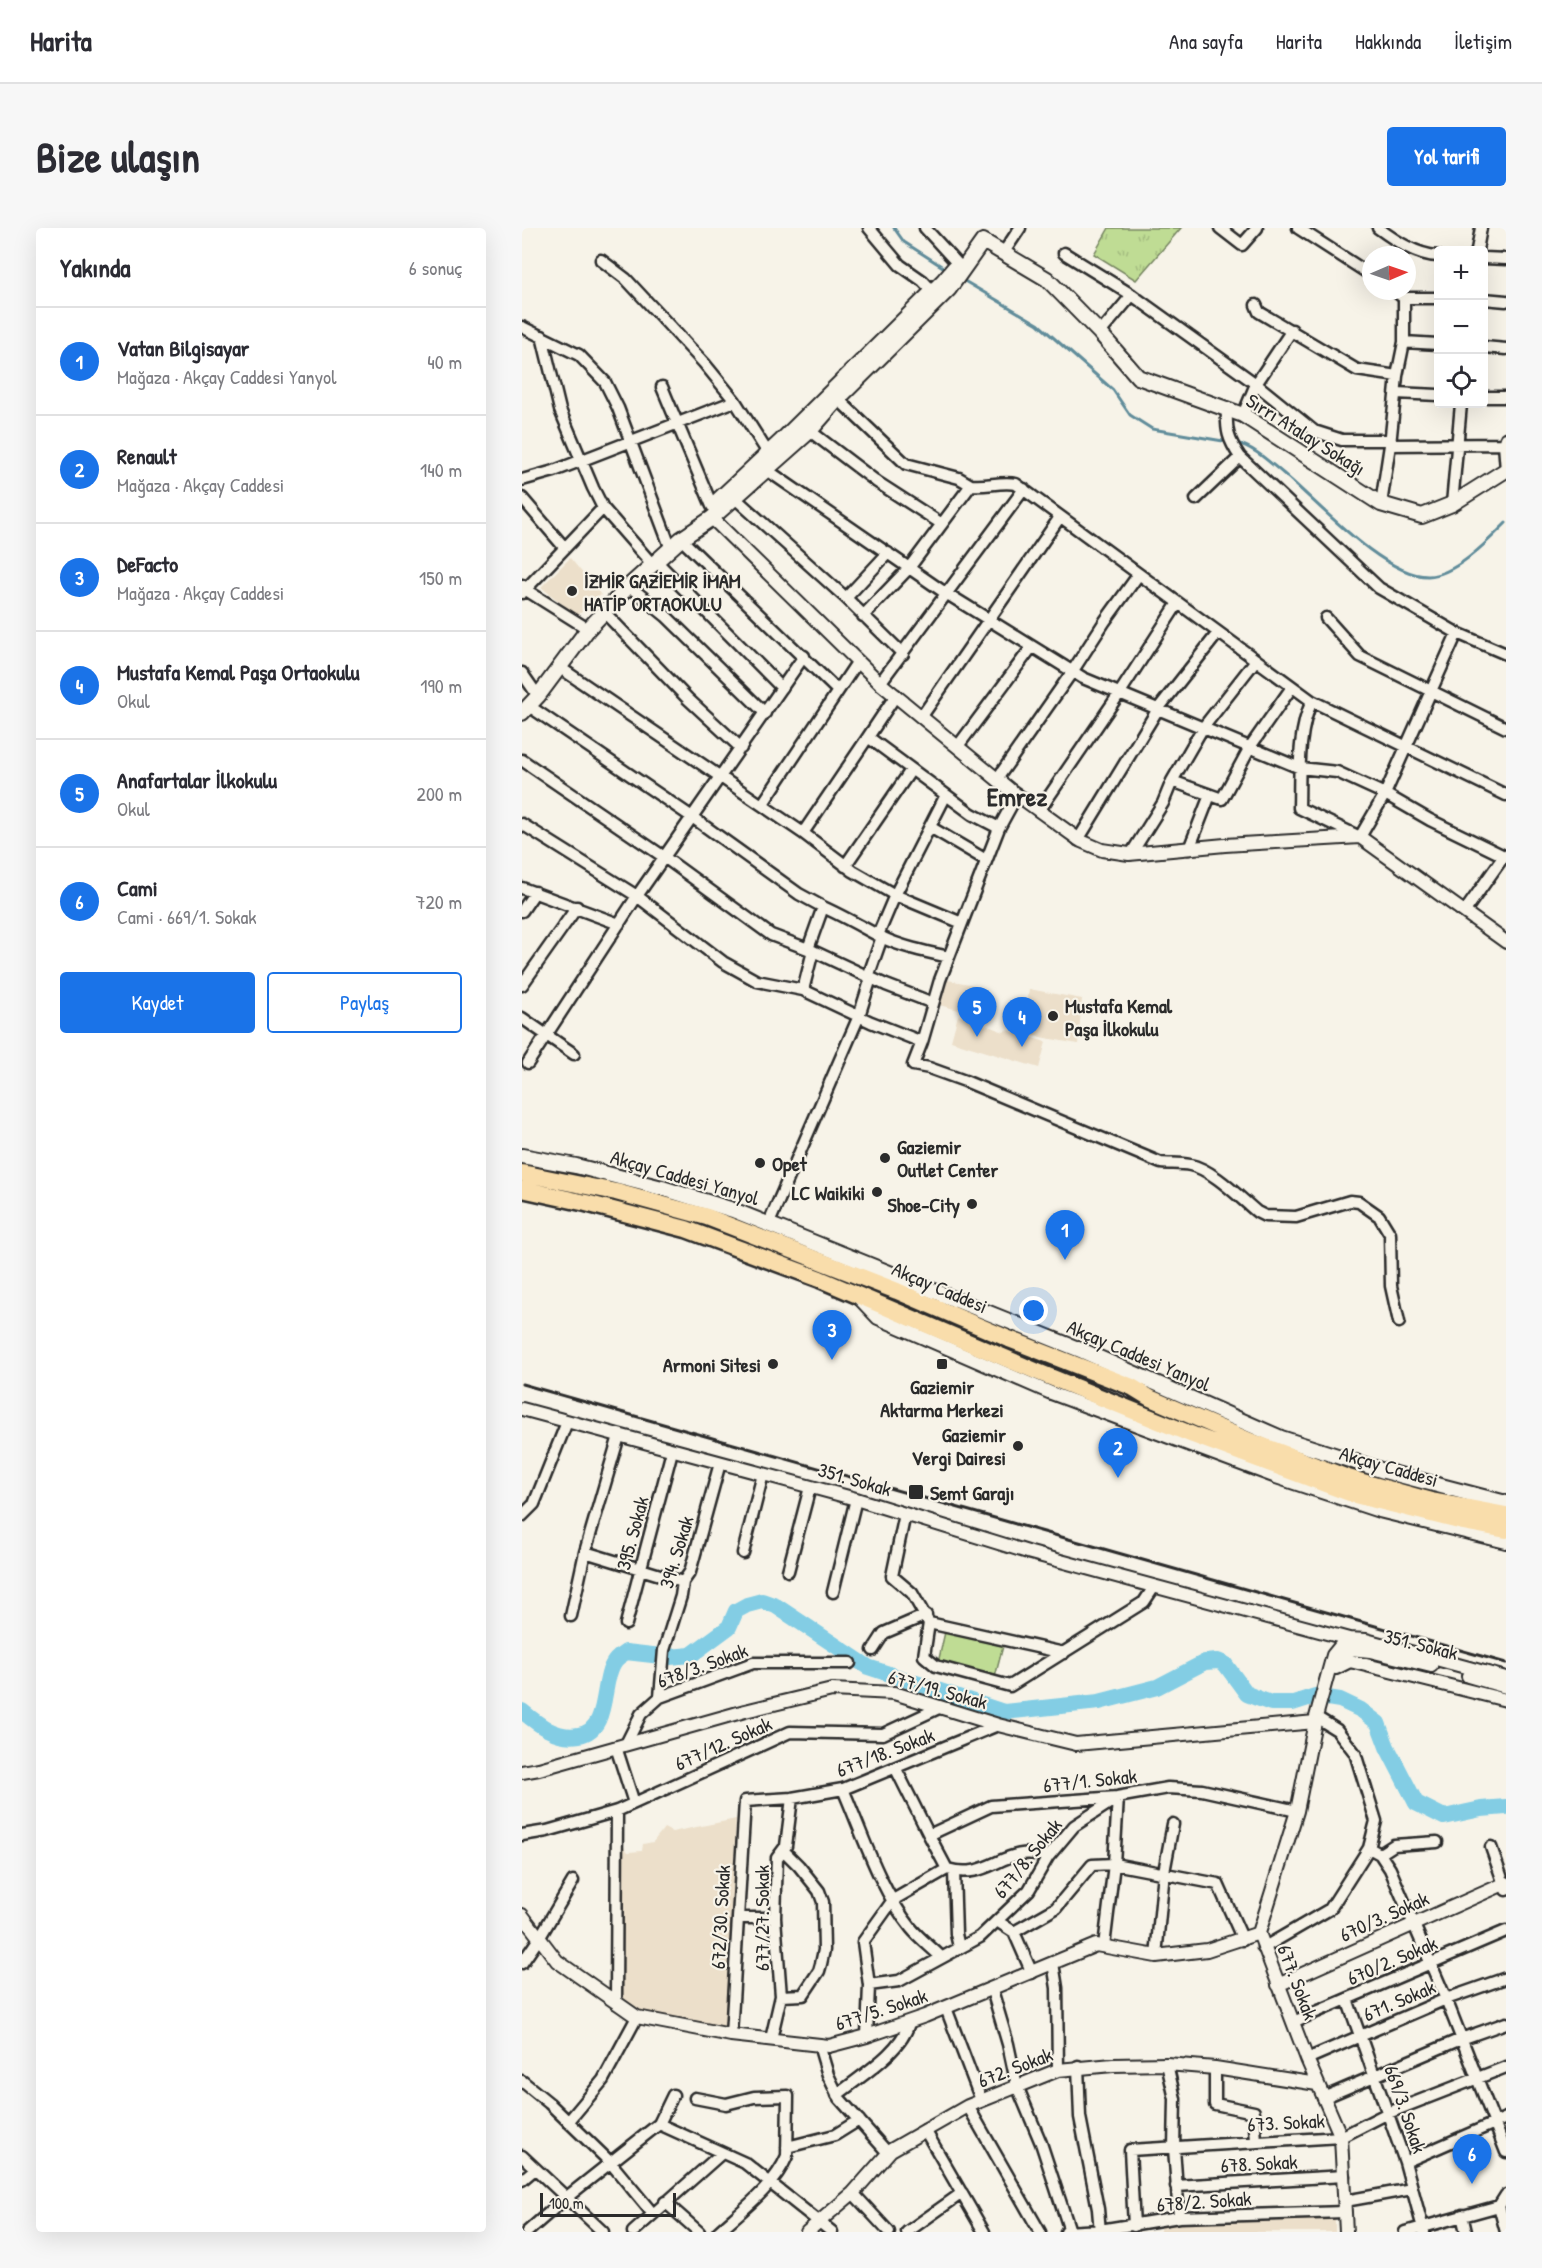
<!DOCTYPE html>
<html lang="tr">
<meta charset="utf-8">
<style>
:root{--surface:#fff;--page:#f7f7f7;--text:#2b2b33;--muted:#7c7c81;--line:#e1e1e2;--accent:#1a73e8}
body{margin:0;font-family:"Patrick Hand",sans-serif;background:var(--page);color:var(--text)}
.controls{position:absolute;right:18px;top:18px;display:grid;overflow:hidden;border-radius:6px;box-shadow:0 6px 24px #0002}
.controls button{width:54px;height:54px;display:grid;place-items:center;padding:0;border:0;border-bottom:2px solid var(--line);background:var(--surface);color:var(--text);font:30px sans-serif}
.compass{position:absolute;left:840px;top:18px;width:54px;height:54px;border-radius:50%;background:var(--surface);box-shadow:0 6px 24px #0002;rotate:88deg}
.scale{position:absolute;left:18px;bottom:15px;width:136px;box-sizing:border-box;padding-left:6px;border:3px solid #2b2b2b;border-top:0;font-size:16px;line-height:21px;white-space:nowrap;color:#2b2b2b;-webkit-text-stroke:4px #f7f3e8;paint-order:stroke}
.you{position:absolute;left:512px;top:1083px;width:21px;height:21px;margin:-15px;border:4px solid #fff;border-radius:50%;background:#1a73e8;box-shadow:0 0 0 9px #1a73e833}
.badge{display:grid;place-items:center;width:39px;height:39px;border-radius:50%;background:var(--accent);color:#fff;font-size:20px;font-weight:700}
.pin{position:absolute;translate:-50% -50px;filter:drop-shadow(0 2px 3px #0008)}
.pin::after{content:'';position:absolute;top:32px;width:21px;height:18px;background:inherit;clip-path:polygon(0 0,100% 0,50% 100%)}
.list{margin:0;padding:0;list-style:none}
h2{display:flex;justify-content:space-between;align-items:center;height:78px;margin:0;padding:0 24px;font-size:26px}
h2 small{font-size:20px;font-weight:400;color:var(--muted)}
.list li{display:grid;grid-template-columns:39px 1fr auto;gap:18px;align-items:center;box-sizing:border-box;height:108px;padding:0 24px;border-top:2px solid var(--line)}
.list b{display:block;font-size:22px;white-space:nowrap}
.list p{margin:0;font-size:20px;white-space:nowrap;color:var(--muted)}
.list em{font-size:20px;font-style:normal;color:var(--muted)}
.actions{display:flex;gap:12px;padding:18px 24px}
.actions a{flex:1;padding:14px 0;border:2px solid var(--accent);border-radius:6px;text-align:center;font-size:21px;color:var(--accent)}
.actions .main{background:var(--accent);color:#fff}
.icon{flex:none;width:33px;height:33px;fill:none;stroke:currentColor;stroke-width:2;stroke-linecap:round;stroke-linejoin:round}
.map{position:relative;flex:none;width:984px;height:2004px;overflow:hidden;border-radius:6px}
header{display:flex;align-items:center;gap:36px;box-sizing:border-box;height:84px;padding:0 30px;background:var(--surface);border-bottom:2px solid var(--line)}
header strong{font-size:28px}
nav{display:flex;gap:33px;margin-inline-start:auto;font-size:21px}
.intro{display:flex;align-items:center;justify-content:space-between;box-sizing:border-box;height:144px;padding:0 36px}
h1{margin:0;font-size:42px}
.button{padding:15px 27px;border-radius:6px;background:var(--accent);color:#fff;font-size:21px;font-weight:700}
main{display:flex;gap:36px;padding:0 36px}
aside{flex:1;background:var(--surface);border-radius:6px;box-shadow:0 6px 24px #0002}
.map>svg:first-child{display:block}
.built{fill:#ecdfca}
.grass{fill:url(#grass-tufts);stroke:#758460;stroke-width:1.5}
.pitch{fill:#bfdc94;stroke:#758460;stroke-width:1.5}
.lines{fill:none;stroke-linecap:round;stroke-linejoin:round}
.stream{stroke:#608c9a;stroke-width:3}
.river{stroke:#83cde4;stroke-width:16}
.minor-casing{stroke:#2b2b2b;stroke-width:15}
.tertiary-casing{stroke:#2b2b2b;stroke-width:16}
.secondary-casing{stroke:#2b2b2b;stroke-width:18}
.trunk-casing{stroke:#2b2b2b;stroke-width:21}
.minor{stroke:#f7f3e8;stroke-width:10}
.tertiary{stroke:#f7f3e8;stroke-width:12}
.secondary{stroke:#f7f3e8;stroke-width:14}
.trunk{stroke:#f9ddab;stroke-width:16}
.rail{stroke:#2b2b2b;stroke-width:3}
.poi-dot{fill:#2b2b2b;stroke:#f7f3e8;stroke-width:2}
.labels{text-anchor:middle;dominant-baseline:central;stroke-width:4.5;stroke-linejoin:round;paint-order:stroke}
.street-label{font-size:20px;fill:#2b2b2b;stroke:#f7f3e8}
.poi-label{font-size:20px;font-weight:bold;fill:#2b2b2b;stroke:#f7f3e8;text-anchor:start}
.district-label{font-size:26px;font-weight:bold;fill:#2b2b2b;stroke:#f7f3e8}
</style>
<header>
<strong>Harita</strong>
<nav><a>Ana sayfa</a><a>Harita</a><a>Hakkında</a><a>İletişim</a></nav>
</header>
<div class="intro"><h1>Bize ulaşın</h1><a class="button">Yol tarifi</a></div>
<main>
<aside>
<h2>Yakında<small>6 sonuç</small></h2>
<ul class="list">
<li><span class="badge">1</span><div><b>Vatan Bilgisayar</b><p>Mağaza · Akçay Caddesi Yanyol</p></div><em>40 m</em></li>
<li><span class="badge">2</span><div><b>Renault</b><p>Mağaza · Akçay Caddesi</p></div><em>140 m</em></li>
<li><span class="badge">3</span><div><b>DeFacto</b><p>Mağaza · Akçay Caddesi</p></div><em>150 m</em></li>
<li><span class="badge">4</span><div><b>Mustafa Kemal Paşa Ortaokulu</b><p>Okul</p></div><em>190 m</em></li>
<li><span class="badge">5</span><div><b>Anafartalar İlkokulu</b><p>Okul</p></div><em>200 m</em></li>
<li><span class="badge">6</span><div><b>Cami</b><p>Cami · 669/1. Sokak</p></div><em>720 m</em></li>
</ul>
<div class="actions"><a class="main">Kaydet</a><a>Paylaş</a></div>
</aside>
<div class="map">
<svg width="984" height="2004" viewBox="0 0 984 2004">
<defs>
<pattern id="grass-tufts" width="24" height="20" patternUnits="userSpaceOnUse" patternTransform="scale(1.5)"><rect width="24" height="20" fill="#bfdc94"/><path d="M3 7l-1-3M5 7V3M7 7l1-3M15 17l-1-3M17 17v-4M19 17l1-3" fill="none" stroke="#a4bd80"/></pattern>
</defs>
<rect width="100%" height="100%" fill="#f7f3e8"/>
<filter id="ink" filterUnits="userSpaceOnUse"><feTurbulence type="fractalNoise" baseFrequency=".0167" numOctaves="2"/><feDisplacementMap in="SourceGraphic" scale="12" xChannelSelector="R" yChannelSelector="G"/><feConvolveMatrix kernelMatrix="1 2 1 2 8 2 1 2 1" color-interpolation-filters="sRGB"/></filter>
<g filter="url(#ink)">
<!-- built -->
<path class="built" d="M48,330L79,367L55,388L19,359Z
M420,751L453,757L449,785L413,776Z
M507,761L560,771L556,816L502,806Z
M436,787L482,804L484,802L524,814L517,840L429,813Z
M214,1591L204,1799L120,1788L97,1771L99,1615L106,1624L120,1623L121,1616L131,1614L142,1600L150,1604Z
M813,1989V2004H639L637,1996L657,1991Z"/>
<!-- grass -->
<path class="grass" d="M587,0H659L614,52L572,26Z"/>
<!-- pitch -->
<path class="pitch" d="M423,1404L481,1418L473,1449L416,1435Z"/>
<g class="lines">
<!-- stream -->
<path class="stream" d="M372,0L382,14L424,41
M439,51L516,96L591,162L608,187L630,201L707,214
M714,215C733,219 748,235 763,247C796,275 862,348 906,348C934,347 966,313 984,295"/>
<!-- river -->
<path class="river" d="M0,1483C17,1497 34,1511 57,1507C89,1502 78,1452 93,1433C96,1429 101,1426 104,1424L148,1429L169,1427L207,1399L214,1383L225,1377L240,1373L254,1378L346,1439L482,1484L577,1474L635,1459L683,1434L696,1433L703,1436L725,1466L735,1470L749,1475H771L793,1468L818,1472L839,1482L856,1495L865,1519L894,1575L922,1589L959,1581L984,1579"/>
<!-- minor casing -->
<g class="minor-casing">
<path id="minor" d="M347,0L378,37L401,53L414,67
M403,0L435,35L442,40
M698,0L720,17L735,0
M776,0L849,47
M856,0C874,13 894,27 916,28
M955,22L959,0
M482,24L498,0
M542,25L610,67L734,156L721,187
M962,30L984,31
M79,32L104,51L182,135L213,173L246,225
M873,63L882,70H916
M962,71L984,73
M734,77L737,84L835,142L875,148
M0,99L57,127L83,154L96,180L149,321
M770,102L734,156L792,203L820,212H869
M578,105L610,67
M20,108L38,182L71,260L81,280L130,336
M882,114L916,116
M962,119L984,121
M140,159L190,278
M874,165L916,167
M962,169H984
M316,171L384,236L437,250L449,257
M705,181C704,203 706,211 718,229L857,360L935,405L984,426
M288,203L355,254L420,296
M868,217L982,216
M245,242L419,362L561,450L778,540L815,544L863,566L908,592L984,629
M984,242L982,216L984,210
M0,252L32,243L213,173
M0,270L42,319
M213,270L324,370L381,426
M674,271L718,229
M859,276L868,217L875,148L882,114V70
M930,276L939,176
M159,311L316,463
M134,333L260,460
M0,357L4,362L66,401
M107,358L144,388L243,485
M0,365L81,280
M324,370L366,325
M82,384L166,471L219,520
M341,388L387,340L449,257C465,259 478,253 494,256L790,473C775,505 778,545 777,580L838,609L863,566L935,405
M804,390L838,428L984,500
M37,439L281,605L331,643L373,667L440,695
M0,445L16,468
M358,455L502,261
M374,467L346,509L450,586L477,600
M790,473L984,567
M7,478L170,589L277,666L301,679L286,721L291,723L281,762L349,794L400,814
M400,488L538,289
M436,518L509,420
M0,532L142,629L249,707L286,721
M475,551L550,444L583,393L617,346
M650,553L700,571L728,519L770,459
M495,567L477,600L418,752L400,814L391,837L407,840L443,853L639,935C648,936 658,935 668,937C690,941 717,969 735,984L743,988L774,989L828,973L837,974L857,988L868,1006L869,1058L877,1094
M240,577L336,433
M517,583L597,466L656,375
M0,596L115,668L201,734L235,753L281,762
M408,599L464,632
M281,605L346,509
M556,612L636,481L696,405
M667,621L688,567
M609,626L641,575L650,553L680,501L734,432
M323,638L389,542
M0,660L97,696
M301,679C321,688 340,699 359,709C380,719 404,724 427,729
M0,683L13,664
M943,683L982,628
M356,707L373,667L424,567
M291,723L364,757L411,775
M346,749L360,709
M0,757L55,679
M0,790L52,826
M6,835L115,668L282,428
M247,995L337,788L349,750
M97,1208L63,1324L161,1354
M383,1286L370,1348L390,1365L407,1395L542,1425
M0,1288L12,1276L45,1194
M221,1325L241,1246
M266,1343L288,1259
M311,1364L334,1271
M49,1388L63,1324
M407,1395L402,1428L414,1438L488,1458L622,1374L632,1359
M104,1396L150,1223
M351,1422L362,1405L404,1387
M138,1469L142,1422L159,1368L161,1354L168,1344L198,1235
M104,1516L119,1486L138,1469L231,1435H328
M94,1519L112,1575
M374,1541L407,1607
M321,1561C341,1607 357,1660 389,1700C397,1710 409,1719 419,1729
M0,1607L25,1603L95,1583L268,1504L361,1506L419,1479
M969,1619L984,1662
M847,1620L858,1626L868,1641L924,1771L984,1924
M858,1626L872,1617L915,1614
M425,1641L407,1607L469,1578L595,1569L646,1560L680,1562L775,1583
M425,1641C469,1654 481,1614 526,1629
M432,1643L434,1706L437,1719
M216,1690H253
M475,1693L492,1704L510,1745
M492,1704L534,1680L570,1637L592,1636L696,1656L721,1712
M582,1718L592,1636L596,1569
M741,1720L808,1681L847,1620L854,1593L833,1525L815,1502L794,1489
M634,1728L642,1644L651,1596
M0,1735L18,1709L51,1653
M531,1735L535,1760L536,1842
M347,1757L377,1753L458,1709L507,1662L526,1629L552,1598L595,1570
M470,1762L486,1816L495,1858L519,1915L548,2003
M259,1768L281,1767L297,1743L299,1736L302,1722L301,1674L297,1663L277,1638L261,1622
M825,1771L883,1934L902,2004
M94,1775L95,1583
M424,1780L459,1872
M771,1794L984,1703
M209,1807L223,1573L270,1570L321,1561L476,1497
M345,1808L347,1757L341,1714L371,1672L425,1641
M249,1811L259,1768L253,1690L255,1630L264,1618L270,1570
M297,1817L306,1847L317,1870L366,1925
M785,1831L924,1771L984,1750
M645,1836L653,1871L652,1920L657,1989
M556,1838L558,1889L576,1981L578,2004
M693,1840V1876L732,1884L734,1913
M0,1853L27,1875L88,1934L131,1986
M315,1867C337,1849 382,1822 387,1794
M173,1870L204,1876L232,1869L266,1868L265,1928C252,1959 220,1982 196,2004
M801,1870L939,1811L984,1795
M446,1878L518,2004
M46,1894L81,1852L115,1789
M137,1896L223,1935L310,2004
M403,1902L462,2004
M265,1919L313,1907L337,1892
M0,1928L81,2004
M883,1934L984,1890
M0,1952L13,1941
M654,1958L822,1948
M331,1965L367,2004
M823,1973L890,1961
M143,1974L177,2004
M977,1978L984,2004
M940,1987L944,2004
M612,1998L608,1922L819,1909L866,1885L984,1839
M5,2004L45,1969L137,1896L151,1867
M111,2004L200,1925
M385,2004L440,1965
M544,2004L578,2002L657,1989L823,1984
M883,2004L977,1978L984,1967"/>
</g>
<!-- tertiary casing -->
<g class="tertiary-casing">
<path id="tertiary" d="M190,290L358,455L487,561L559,613L580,622L607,626L703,617L838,609L984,714
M336,1069L356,1090L529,1165L754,1249L857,1283L984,1314
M0,1181L334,1271L509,1325L827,1411
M814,1439L819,1429L828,1421L848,1423L909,1438
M814,1440L828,1433L984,1472
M946,1448L984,1459
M0,1544L17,1541L223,1483L310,1462L372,1465L476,1497L554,1516L793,1494
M0,1687L35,1733L115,1789L209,1807L307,1818L345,1808L403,1788L574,1717L634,1728L685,1722L737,1705
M756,1757L984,1655
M285,2004L331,1965L369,1922L446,1878L536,1842L591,1837L645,1836L693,1840L795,1856
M824,2004L819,1909L785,1831L737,1705L775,1583L794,1489L811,1427L820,1416L827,1411L844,1412L984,1450"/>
</g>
<!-- secondary casing -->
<g class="secondary-casing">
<path id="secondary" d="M461,13L525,51L578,105L616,149L721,187L859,276L900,288L930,276L984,242
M196,272L260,212L421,53L432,40
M0,485L16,468L66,401L107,358L159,311L190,290L288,203L316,171L427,61L461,13
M0,928L54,938L140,960L211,982L561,1123L759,1210L862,1243L984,1275"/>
</g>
<!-- trunk casing -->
<g class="trunk-casing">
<path id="trunk" d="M0,945L94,964L185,989L375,1063L487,1111L610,1159L628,1170L728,1213L826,1250L910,1273L984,1287
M0,961L64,975L164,1001L298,1051L516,1144L671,1207L833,1267L941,1294L984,1302"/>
</g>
<!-- minor -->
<use href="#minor" class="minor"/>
<!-- tertiary -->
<use href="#tertiary" class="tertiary"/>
<!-- secondary -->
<use href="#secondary" class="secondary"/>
<!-- trunk -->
<use href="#trunk" class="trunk"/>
<!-- rail -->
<path class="rail" d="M0,1156L984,1435"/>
</g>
</g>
<!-- markers -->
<g class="poi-dot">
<circle cx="50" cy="363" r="6"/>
<circle cx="531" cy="788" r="6"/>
<circle cx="363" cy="930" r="6"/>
<circle cx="238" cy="935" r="6"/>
<circle cx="355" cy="964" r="6"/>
<circle cx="450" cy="976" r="6"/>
<circle cx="251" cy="1136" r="6"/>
<rect x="414" y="1130" width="12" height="12" rx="3"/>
<circle cx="496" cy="1218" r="6"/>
<rect x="386" y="1256" width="16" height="16" rx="3"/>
</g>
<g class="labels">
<!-- street labels -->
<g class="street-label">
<text transform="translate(784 206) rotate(32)">Sırrı Atalay Sokağı</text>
<text transform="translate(163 949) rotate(16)">Akçay Caddesi Yanyol</text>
<text transform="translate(418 1059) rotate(23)">Akçay Caddesi</text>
<text transform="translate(617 1127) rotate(23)">Akçay Caddesi Yanyol</text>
<text transform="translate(867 1238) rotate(16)">Akçay Caddesi</text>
<text transform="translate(333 1251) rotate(16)">351. Sokak</text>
<text transform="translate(110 1305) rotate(-75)">395. Sokak</text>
<text transform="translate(154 1324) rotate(-73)">394. Sokak</text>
<text transform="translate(899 1416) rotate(14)">351. Sokak</text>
<text transform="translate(180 1437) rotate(-20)">678/3. Sokak</text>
<text transform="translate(416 1461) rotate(15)">677/19. Sokak</text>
<text transform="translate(201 1515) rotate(-24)">677/12. Sokak</text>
<text transform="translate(363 1524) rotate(-21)">677/18. Sokak</text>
<text transform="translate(568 1552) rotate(-6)">677/1. Sokak</text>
<text transform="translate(505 1630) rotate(-51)">677/8. Sokak</text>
<text transform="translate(862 1688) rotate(-24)">670/3. Sokak</text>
<text transform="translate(198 1689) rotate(-87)">672/30. Sokak</text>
<text transform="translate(239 1690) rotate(-90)">677/27. Sokak</text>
<text transform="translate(870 1732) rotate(-23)">670/2. Sokak</text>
<text transform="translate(776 1754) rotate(69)">677. Sokak</text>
<text transform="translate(877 1772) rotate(-23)">671. Sokak</text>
<text transform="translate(359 1781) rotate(-18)">677/5. Sokak</text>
<text transform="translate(493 1839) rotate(-21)">672. Sokak</text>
<text transform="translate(884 1881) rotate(71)">669/3. Sokak</text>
<text transform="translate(764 1894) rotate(-3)">673. Sokak</text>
<text transform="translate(737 1935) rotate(-3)">678. Sokak</text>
<text transform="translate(682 1973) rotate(-4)">678/2. Sokak</text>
</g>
<!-- poi labels -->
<g class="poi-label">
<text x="62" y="352">İZMİR GAZİEMİR İMAM<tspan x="62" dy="23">HATİP ORTAOKULU</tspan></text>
<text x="543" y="777">Mustafa Kemal<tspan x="543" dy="23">Paşa İlkokulu</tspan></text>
<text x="375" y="918">Gaziemir<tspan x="375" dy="23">Outlet Center</tspan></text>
<text x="250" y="935">Opet</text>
<text x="343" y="964" text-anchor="end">LC Waikiki</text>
<text x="438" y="976" text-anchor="end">Shoe-City</text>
<text x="239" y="1136" text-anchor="end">Armoni Sitesi</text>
<text x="420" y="1158" text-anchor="middle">Gaziemir<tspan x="420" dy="23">Aktarma Merkezi</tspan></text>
<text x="484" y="1206" text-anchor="end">Gaziemir<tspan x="484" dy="23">Vergi Dairesi</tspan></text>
<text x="408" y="1264">Semt Garajı</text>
</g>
<!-- district labels -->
<g class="district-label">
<text x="495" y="568">Emrez</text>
</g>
</g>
</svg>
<div class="controls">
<button>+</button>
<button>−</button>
<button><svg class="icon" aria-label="locate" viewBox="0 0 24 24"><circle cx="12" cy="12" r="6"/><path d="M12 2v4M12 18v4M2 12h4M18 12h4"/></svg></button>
</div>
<svg class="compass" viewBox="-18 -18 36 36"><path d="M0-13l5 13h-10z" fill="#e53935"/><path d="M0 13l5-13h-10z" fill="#7c7c81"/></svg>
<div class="scale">100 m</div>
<div class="you"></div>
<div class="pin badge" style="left:543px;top:1032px">1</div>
<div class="pin badge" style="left:596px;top:1250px">2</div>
<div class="pin badge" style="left:310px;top:1132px">3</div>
<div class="pin badge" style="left:500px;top:819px">4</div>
<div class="pin badge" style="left:455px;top:809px">5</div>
<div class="pin badge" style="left:950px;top:1956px">6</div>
</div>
</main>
